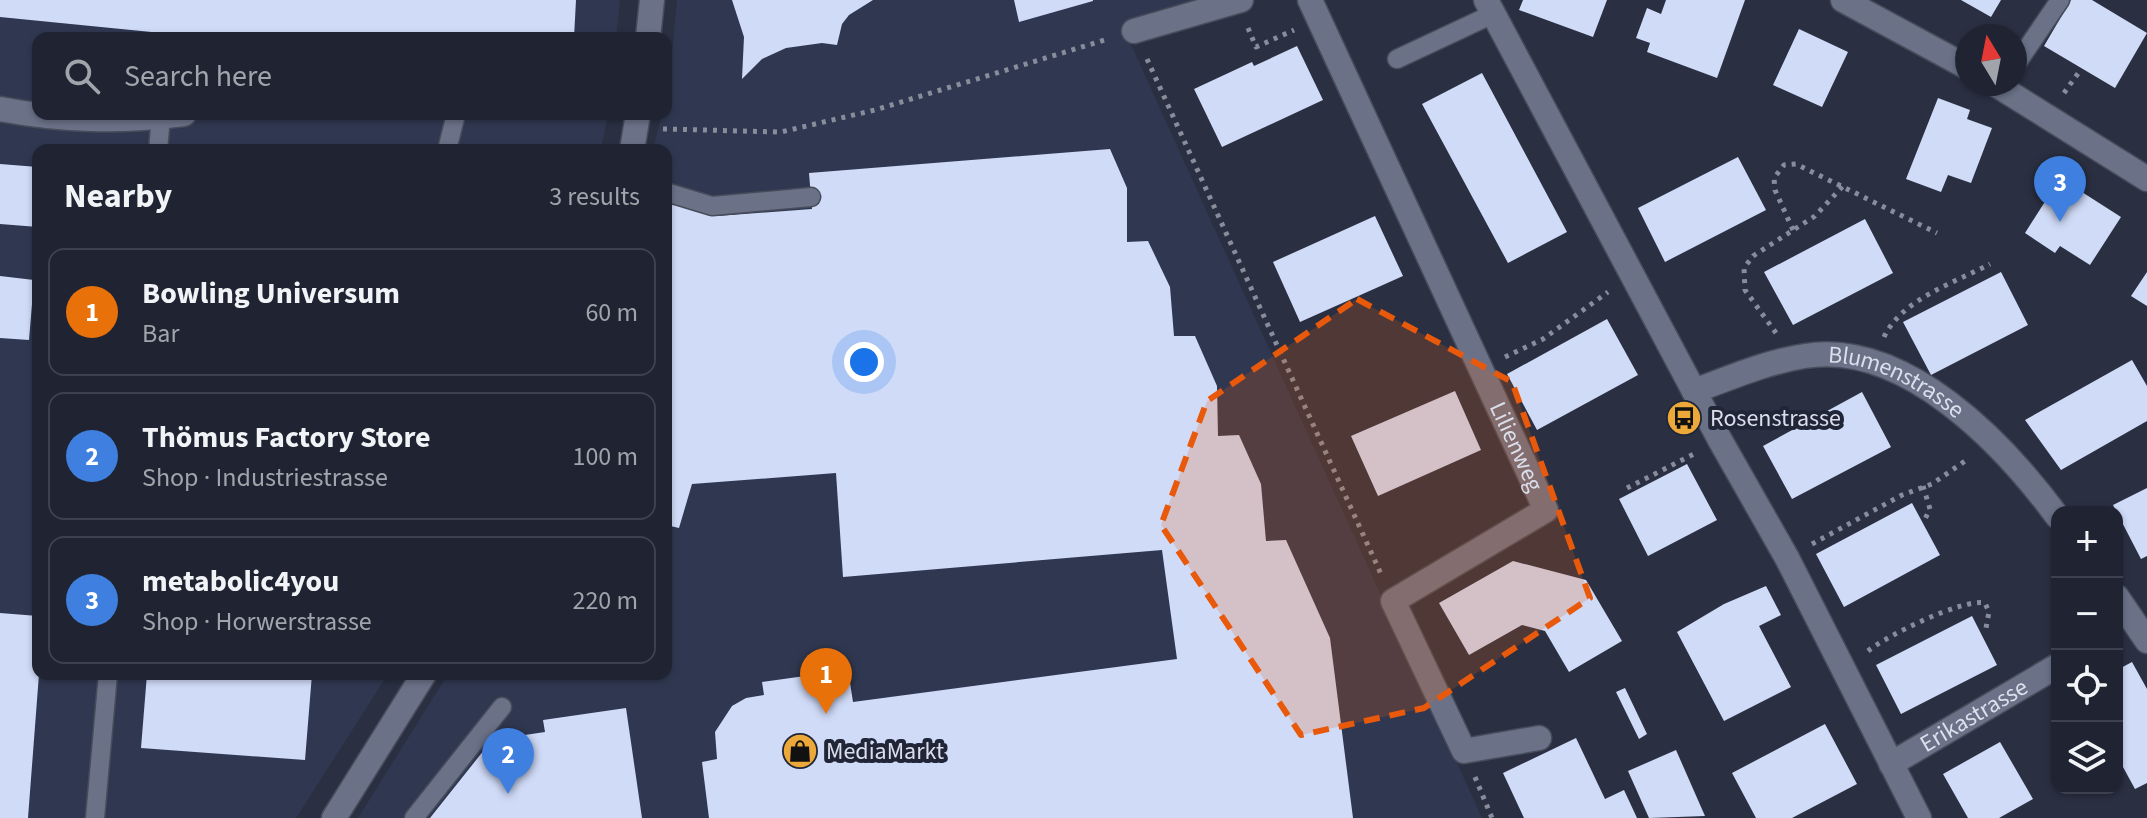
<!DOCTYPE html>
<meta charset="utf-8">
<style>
:root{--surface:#202432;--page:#2d303e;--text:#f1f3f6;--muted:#a2a4ac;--line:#3d414d;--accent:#eca93a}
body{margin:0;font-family:"Source Sans 3",sans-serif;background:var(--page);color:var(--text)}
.controls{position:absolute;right:24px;bottom:24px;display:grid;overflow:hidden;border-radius:16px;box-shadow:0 2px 6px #0004}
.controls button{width:72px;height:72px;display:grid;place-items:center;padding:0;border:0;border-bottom:2px solid var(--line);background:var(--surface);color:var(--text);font:40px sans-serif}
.compass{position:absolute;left:1955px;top:24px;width:72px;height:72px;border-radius:50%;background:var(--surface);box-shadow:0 2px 6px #0004;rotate:350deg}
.you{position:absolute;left:864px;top:362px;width:28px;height:28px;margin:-20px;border:6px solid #fff;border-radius:50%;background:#1a73e8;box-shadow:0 0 0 12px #1a73e833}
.badge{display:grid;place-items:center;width:52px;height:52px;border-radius:50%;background:var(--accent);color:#fff;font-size:26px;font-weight:700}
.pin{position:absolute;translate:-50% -66px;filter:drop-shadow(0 2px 4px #0008)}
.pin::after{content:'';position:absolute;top:42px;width:28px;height:24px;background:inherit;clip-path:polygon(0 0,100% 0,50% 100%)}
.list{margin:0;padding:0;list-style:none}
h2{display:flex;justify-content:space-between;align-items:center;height:104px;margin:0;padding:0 32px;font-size:34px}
h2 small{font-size:26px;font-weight:400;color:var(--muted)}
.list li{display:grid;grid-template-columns:52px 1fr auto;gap:24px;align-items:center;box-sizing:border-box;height:128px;margin:0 16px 16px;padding:0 16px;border:2px solid var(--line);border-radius:16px}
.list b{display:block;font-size:30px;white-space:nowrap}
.list p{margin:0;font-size:26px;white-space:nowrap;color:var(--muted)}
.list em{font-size:26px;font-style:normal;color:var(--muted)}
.icon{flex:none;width:44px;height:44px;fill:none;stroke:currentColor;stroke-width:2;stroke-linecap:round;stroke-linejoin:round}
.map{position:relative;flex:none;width:2147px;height:818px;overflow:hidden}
.search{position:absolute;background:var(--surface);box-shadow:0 2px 6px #0004;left:32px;top:32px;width:640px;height:88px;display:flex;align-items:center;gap:20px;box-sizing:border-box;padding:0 28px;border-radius:16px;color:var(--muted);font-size:30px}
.panel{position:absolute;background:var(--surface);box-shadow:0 2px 6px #0004;left:32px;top:144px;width:640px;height:536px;border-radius:16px}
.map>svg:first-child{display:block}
.built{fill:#303851}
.building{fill:#d0dbf8}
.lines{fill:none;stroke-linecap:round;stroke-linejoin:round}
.lane-casing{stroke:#474c5b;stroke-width:21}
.street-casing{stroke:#474c5b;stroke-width:27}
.path{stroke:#888d9c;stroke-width:5;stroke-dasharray:4 6;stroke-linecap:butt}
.lane{stroke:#6b7288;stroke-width:18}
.street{stroke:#6b7288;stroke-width:24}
.marked{fill:#e8590c;fill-opacity:0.2;stroke:#e8590c;stroke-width:6;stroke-dasharray:16 10;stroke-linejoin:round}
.labels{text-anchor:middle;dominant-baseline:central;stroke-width:8;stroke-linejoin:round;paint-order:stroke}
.street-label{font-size:24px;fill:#dadfeb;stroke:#202638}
.poi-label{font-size:24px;fill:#dadfeb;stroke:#202638;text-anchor:start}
</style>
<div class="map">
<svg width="2147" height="818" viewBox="0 0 2147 818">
<rect width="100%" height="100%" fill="#2a3042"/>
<!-- built -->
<path class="built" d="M0,0H620L616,38H38V114H608L601,150H38V674H388L296,818H0Z
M677,0H1201L1123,27L1482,818H358L448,674H666V150H653L662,114H666Z"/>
<!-- building -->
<path class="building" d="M0,0H576L574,38H212L0,17Z
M732,0H873L849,15L842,24L837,45L822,43L786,48L762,59L742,79L744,37Z
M1014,0H1093V1L1019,22Z
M1523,0H1607L1593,37L1519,10Z
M1666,0H1745L1717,78L1647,52L1650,43L1636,38L1647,8L1661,14Z
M1961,0H2001L1991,17Z
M2071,0H2092L2147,33L2115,88L2044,46Z
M1799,29L1848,52L1822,107L1773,85Z
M1297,46L1323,100L1222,147L1194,89L1252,62L1254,66Z
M1482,73L1567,232L1508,263L1422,104Z
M1938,98L1970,110L1967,119L1992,128L1971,183L1948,175L1941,192L1906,179Z
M1110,149L1127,188V242L1148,241L1170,287L1174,336H1195L1217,386L1218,436L1239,435L1261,484L1266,541L1286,540L1330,638L1353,818H709L702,762L717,759L715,732L732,706L746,698L764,695L762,682L848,670L853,702L1177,659L1162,550L843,577L836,473L692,484L679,528L666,525V229L673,202L718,216L812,209L809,173Z
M1738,157L1766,210L1665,262L1638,208Z
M0,164L38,167V227L0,224Z
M2060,178L2121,217L2090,265L2060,246L2055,253L2025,233Z
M1375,216L1403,276L1300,322L1273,262Z
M1865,219L1893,273L1793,325L1764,272Z
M2001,272L2028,325L1931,375L1903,322Z
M2147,272V306L2131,296Z
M0,276L34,280L29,340L0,338Z
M1607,319L1638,375L1537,430L1507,374Z
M2132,360L2147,386V421L2061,470L2025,420Z
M1455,391L1481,450L1378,496L1351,436Z
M1862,392L1891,447L1792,499L1763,446Z
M1687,464L1717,520L1648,556L1619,499Z
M2147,488V556L2141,559L2113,505Z
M1912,503L1940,555L1844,607L1816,554Z
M1513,561L1586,580L1622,641L1569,672L1545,631L1522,625L1469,655L1439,603Z
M1766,586L1781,615L1759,626L1791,687L1724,721L1677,632L1724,604Z
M0,613L38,616L39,674L28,818H0Z
M1972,616L1997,665L1901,714L1876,665Z
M2132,662L2147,689V783L2135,789L2117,756V670Z
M147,674H312L305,760L141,748Z
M1625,688L1647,734L1639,739L1616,692Z
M626,708L642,818H430L492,740L545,732L543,720Z
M1825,724L1857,784L1792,818H1756L1732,773Z
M1576,738L1605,799L1624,790L1637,818H1524L1503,773Z
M2000,742L2033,799L1999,818H1968L1943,774Z
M1676,750L1705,816L1649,818L1628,771Z"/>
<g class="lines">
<!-- lane casing -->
<g class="lane-casing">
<path id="lane" d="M1397,59L1493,14
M2015,66L2060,0
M158,150L161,117
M447,150L456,114
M666,192L712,206L811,197
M95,818L108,674
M414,818L502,707"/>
</g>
<!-- street casing -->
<g class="street-casing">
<g id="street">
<path id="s1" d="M1310,0L1546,510L1393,601L1464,751L1539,738"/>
<path d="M1486,0L1720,440L1787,558L1919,818"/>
<path d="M1843,0L1967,67"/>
<path d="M1134,31L1241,0"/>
<path d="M648,38L652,0"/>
<path d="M1995,84L2147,179"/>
<path d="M0,109C63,121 120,122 184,114"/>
<path d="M632,150L638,114"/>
<path id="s2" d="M1694,391C1730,378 1766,362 1805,356C1905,340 2003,443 2057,516"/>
<path d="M2117,597L2147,641"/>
<path id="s3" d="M1891,764L2057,666"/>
<path d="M334,818L424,674"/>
</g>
</g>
<!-- path -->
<path class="path" d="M1248,28L1256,47L1294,30
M1147,59L1381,574
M2064,93L2079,72
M663,129L781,132L875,110L1108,39
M1793,230L1775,190L1774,178L1784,165L1796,164L1937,233
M1776,333L1745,290L1744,268L1753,256L1815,216L1843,186
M1884,337C1902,299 1954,283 1990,264
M1505,357L1543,339L1608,292
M1923,486L1930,509L1925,519
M1627,488L1694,454
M1812,544L1902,495L1932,484L1968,459
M1868,651C1886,636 1963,598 1985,603L1989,612L1986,628
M1475,777L1492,818"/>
<!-- lane -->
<use href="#lane" class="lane"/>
<!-- street -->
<use href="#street" class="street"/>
</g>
<!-- marked area -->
<path class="marked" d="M1357,299L1512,382L1590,598L1424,708L1301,735L1161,525L1207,401Z"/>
<!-- icons -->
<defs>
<g id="bus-disc" transform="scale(1.8)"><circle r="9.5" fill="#eca93a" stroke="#202638"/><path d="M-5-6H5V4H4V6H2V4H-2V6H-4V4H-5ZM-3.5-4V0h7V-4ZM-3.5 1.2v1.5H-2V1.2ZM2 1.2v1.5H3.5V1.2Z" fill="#111"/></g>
<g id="shop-disc" transform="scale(1.8)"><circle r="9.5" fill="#eca93a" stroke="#202638"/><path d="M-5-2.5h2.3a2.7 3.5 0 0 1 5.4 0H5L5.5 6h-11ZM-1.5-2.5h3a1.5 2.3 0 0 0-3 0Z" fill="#111"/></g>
</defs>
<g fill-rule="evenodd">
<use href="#bus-disc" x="1684" y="418"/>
<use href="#shop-disc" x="800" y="751"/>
</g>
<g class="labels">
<!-- street labels -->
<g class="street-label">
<text stroke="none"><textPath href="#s2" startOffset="214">Blumenstrasse</textPath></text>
<text stroke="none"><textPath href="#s1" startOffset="492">Lilienweg</textPath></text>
<text stroke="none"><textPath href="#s3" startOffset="96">Erikastrasse</textPath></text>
</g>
<!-- poi labels -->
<g class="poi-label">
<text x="1710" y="418">Rosenstrasse</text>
<text x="826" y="751">MediaMarkt</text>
</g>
</g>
</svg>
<div class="controls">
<button>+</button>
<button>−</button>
<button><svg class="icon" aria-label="locate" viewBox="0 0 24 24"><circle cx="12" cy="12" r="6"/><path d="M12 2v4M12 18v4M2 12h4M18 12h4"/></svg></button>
<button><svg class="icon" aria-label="layers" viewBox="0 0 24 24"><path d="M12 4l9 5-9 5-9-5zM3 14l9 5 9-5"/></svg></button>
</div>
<svg class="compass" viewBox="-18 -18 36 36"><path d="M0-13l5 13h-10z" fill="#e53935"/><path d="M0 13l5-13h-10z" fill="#a2a4ac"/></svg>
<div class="you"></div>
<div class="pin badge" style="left:826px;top:714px;background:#e8710a">1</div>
<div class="pin badge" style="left:508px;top:794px;background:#3f7fe0">2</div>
<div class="pin badge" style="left:2060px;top:222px;background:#3f7fe0">3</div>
<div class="search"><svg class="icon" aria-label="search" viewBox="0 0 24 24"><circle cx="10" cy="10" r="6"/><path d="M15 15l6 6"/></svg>Search here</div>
<section class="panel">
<h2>Nearby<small>3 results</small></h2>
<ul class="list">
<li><span class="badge" style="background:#e8710a">1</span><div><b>Bowling Universum</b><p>Bar</p></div><em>60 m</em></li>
<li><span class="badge" style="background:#3f7fe0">2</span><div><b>Thömus Factory Store</b><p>Shop · Industriestrasse</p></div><em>100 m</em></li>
<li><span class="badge" style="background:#3f7fe0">3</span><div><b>metabolic4you</b><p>Shop · Horwerstrasse</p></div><em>220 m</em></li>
</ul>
</section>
</div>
